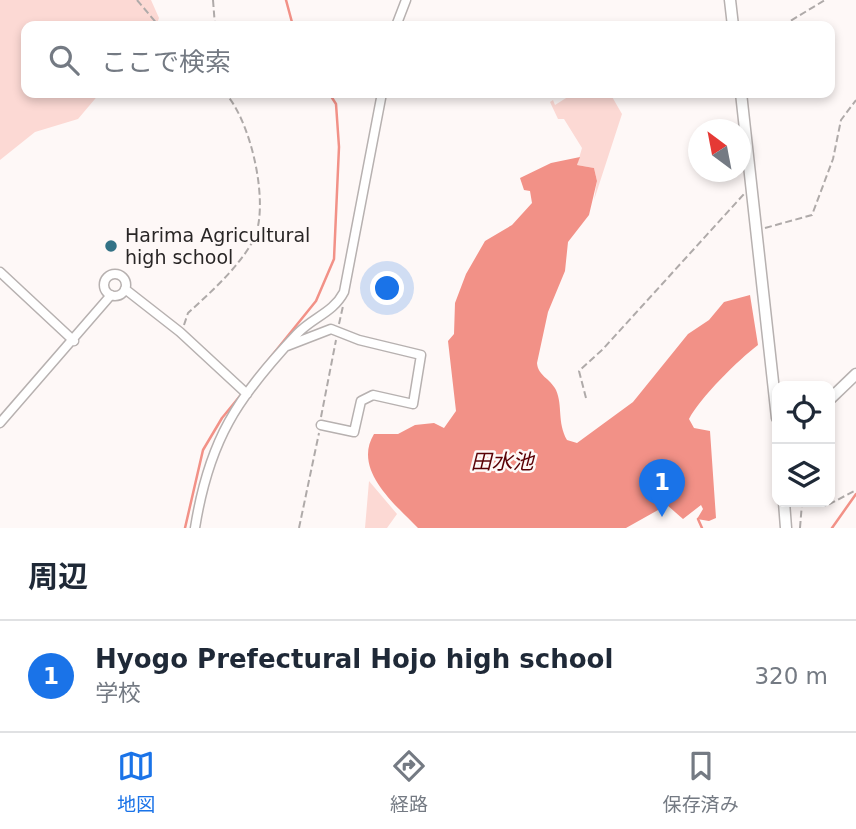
<!DOCTYPE html>
<html lang="ja">
<meta charset="utf-8">
<style>
:root{--surface:#fff;--page:#f2f2f3;--text:#1f2937;--muted:#747a83;--line:#e0e1e3;--accent:#1a73e8}
body{margin:0;font-family:"DejaVu Sans","Noto Sans JP",sans-serif;background:var(--page);color:var(--text)}
.controls{position:absolute;right:21px;bottom:21px;display:grid;overflow:hidden;border-radius:14px;box-shadow:0 4px 10px #0003}
.controls button{width:63px;height:63px;display:grid;place-items:center;padding:0;border:0;border-bottom:2px solid var(--line);background:var(--surface);color:var(--text);font:35px sans-serif}
.compass{position:absolute;left:688px;top:119px;width:63px;height:63px;border-radius:50%;background:var(--surface);box-shadow:0 4px 10px #0003;rotate:328deg}
.you{position:absolute;left:388px;top:289px;width:24px;height:24px;margin:-18px;border:5px solid #fff;border-radius:50%;background:#1a73e8;box-shadow:0 0 0 10px #1a73e833}
.badge{display:grid;place-items:center;width:46px;height:46px;border-radius:50%;background:var(--accent);color:#fff;font-size:23px;font-weight:700}
.pin{position:absolute;translate:-50% -58px;filter:drop-shadow(0 2px 4px #0008)}
.pin::after{content:'';position:absolute;top:37px;width:24px;height:21px;background:inherit;clip-path:polygon(0 0,100% 0,50% 100%)}
.list{margin:0;padding:0;list-style:none}
h2{display:flex;justify-content:space-between;align-items:center;height:91px;margin:0;padding:0 28px;font-size:30px}
h2 small{font-size:23px;font-weight:400;color:var(--muted)}
.list li{display:grid;grid-template-columns:46px 1fr auto;gap:21px;align-items:center;box-sizing:border-box;height:112px;padding:0 28px;border-top:2px solid var(--line)}
.list b{display:block;font-size:26px;white-space:nowrap}
.list p{margin:0;font-size:23px;white-space:nowrap;color:var(--muted)}
.list em{font-size:23px;font-style:normal;color:var(--muted)}
.icon{flex:none;width:38px;height:38px;fill:none;stroke:currentColor;stroke-width:2;stroke-linecap:round;stroke-linejoin:round}
.map{position:relative;flex:none;width:856px;height:528px;overflow:hidden}
.search{position:absolute;background:var(--surface);box-shadow:0 4px 10px #0003;left:21px;right:21px;top:21px;height:77px;display:flex;align-items:center;gap:18px;box-sizing:border-box;padding:0 24px;border-radius:14px;color:var(--muted);font-size:26px}
.sheet{height:203px;background:var(--surface)}
nav{display:flex;justify-content:space-around;align-items:center;box-sizing:border-box;height:98px;border-top:2px solid var(--line);background:var(--surface);font-size:19px;color:var(--muted)}
nav a{display:grid;justify-items:center;gap:4px}
nav .on{color:var(--accent)}
.map>svg:first-child{display:block}
.green{fill:#fcd9d4}
.water{fill:#f29187}
.lines{fill:none;stroke-linecap:round;stroke-linejoin:round}
.stream{stroke:#f29187;stroke-width:2.5}
.minor-casing{stroke:#b7b1b0;stroke-width:11}
.major-casing{stroke:#b7b1b0;stroke-width:13}
.path{stroke:#afaaa9;stroke-width:2;stroke-dasharray:7 3.5;stroke-linecap:butt}
.minor{stroke:#fff;stroke-width:8}
.major{stroke:#fff;stroke-width:10}
.poi-dot{fill:#337286;stroke:#fef8f7;stroke-width:2.5}
.labels{text-anchor:middle;dominant-baseline:central;stroke-width:5;stroke-linejoin:round;paint-order:stroke}
.poi-label{font-size:19px;fill:#292626;stroke:#fef8f7;text-anchor:start}
.water-label{font-size:21px;font-style:italic;fill:#5a0005;stroke:#fef8f7}
</style>
<div class="map">
<svg width="856" height="528" viewBox="0 0 856 528">
<rect width="100%" height="100%" fill="#fef8f7"/>
<!-- green -->
<path class="green" d="M0,0H151L159,18L156,26H26V93H100L78,119L35,132L0,160Z
M574,93L611,95L622,114L594,200L597,181L594,168L577,165L582,148L564,119H558L550,102L553,100L555,105Z
M369,481L397,514L387,528H365Z"/>
<!-- water -->
<path class="water" d="M580,157L577,165L594,168L597,181L589,215L568,242L565,271L548,312L537,363C538,376 550,378 556,390C563,406 557,422 567,440L577,443L633,402L688,334L709,320L724,302L750,295L758,345C739,359 699,399 689,419L694,428L710,431L716,518L709,521L697,519L703,509L701,505L683,519L667,505L626,528H418C396,505 352,470 374,434H398L415,425L434,423L444,428L456,411L448,341L454,334L455,303L466,274L485,241L512,225L532,203L530,191L524,190L520,178L551,163Z"/>
<g class="lines">
<!-- stream -->
<path class="stream" d="M286,0L293,26
M257,374L316,301L334,259L339,147L336,104L329,93
M698,519L702,528
M185,528L203,450L222,418L249,385
M832,528L856,494"/>
<!-- minor casing -->
<g class="minor-casing">
<path id="minor" d="M396,26L406,0
M0,272L74,341
M104 285a11 11 0 1 1 22 0a11 11 0 1 1-22 0Z
M125,289L180,332L247,394
M287,346L331,329L359,340L421,355L413,404L373,395L361,401L354,432L321,425
M0,423L111,295
M195,528C209,440 237,398 297,334C313,317 333,313 344,292L382,93"/>
</g>
<!-- major casing -->
<g class="major-casing">
<path id="major" d="M730,0L733,26
M741,93L777,418
M830,399L856,374
M784,502L786,528"/>
</g>
<!-- path -->
<path class="path" d="M137,0L159,26
M213,0L215,26
M782,26L825,0
M765,228L812,215L833,159L841,120L856,100
M339,324L343,306
M184,325L188,313C211,292 237,269 253,241C271,207 251,120 225,93
M586,398L579,371L603,349L744,194
M321,417L336,340
M773,427L777,481
M299,528L319,433
M800,528L802,503L826,506L856,490"/>
<!-- minor -->
<use href="#minor" class="minor"/>
<!-- major -->
<use href="#major" class="major"/>
</g>
<!-- markers -->
<circle class="poi-dot" cx="111" cy="246" r="7"/>
<g class="labels">
<!-- poi labels -->
<g class="poi-label">
<text x="125" y="235">Harima Agricultural<tspan x="125" dy="22">high school</tspan></text>
</g>
<!-- water labels -->
<g class="water-label">
<text x="502" y="462">田水池</text>
</g>
</g>
</svg>
<div class="controls">
<button><svg class="icon" aria-label="locate" viewBox="0 0 24 24"><circle cx="12" cy="12" r="6"/><path d="M12 2v4M12 18v4M2 12h4M18 12h4"/></svg></button>
<button><svg class="icon" aria-label="layers" viewBox="0 0 24 24"><path d="M12 4l9 5-9 5-9-5zM3 14l9 5 9-5"/></svg></button>
</div>
<svg class="compass" viewBox="-18 -18 36 36"><path d="M0-13l5 13h-10z" fill="#e53935"/><path d="M0 13l5-13h-10z" fill="#747a83"/></svg>
<div class="you"></div>
<div class="pin badge" style="left:662px;top:517px">1</div>
<div class="search"><svg class="icon" aria-label="search" viewBox="0 0 24 24"><circle cx="10" cy="10" r="6"/><path d="M15 15l6 6"/></svg>ここで検索</div>
</div>
<section class="sheet">
<h2>周辺<small></small></h2>
<ul class="list">
<li><span class="badge">1</span><div><b>Hyogo Prefectural Hojo high school</b><p>学校</p></div><em>320 m</em></li>
</ul>
</section>
<nav>
<a class="on"><svg class="icon" aria-label="map" viewBox="0 0 24 24"><path d="M3 6l6-2 6 2 6-2v14l-6 2-6-2-6 2zM9 4v14M15 6v14"/></svg>地図</a>
<a><svg class="icon" aria-label="directions" viewBox="0 0 24 24"><path d="M12 3l9 9-9 9-9-9zM9 14v-3h6M13 9l2 2-2 2"/></svg>経路</a>
<a><svg class="icon" aria-label="saved" viewBox="0 0 24 24"><path d="M7 4h10v16l-5-4-5 4z"/></svg>保存済み</a>
</nav>
